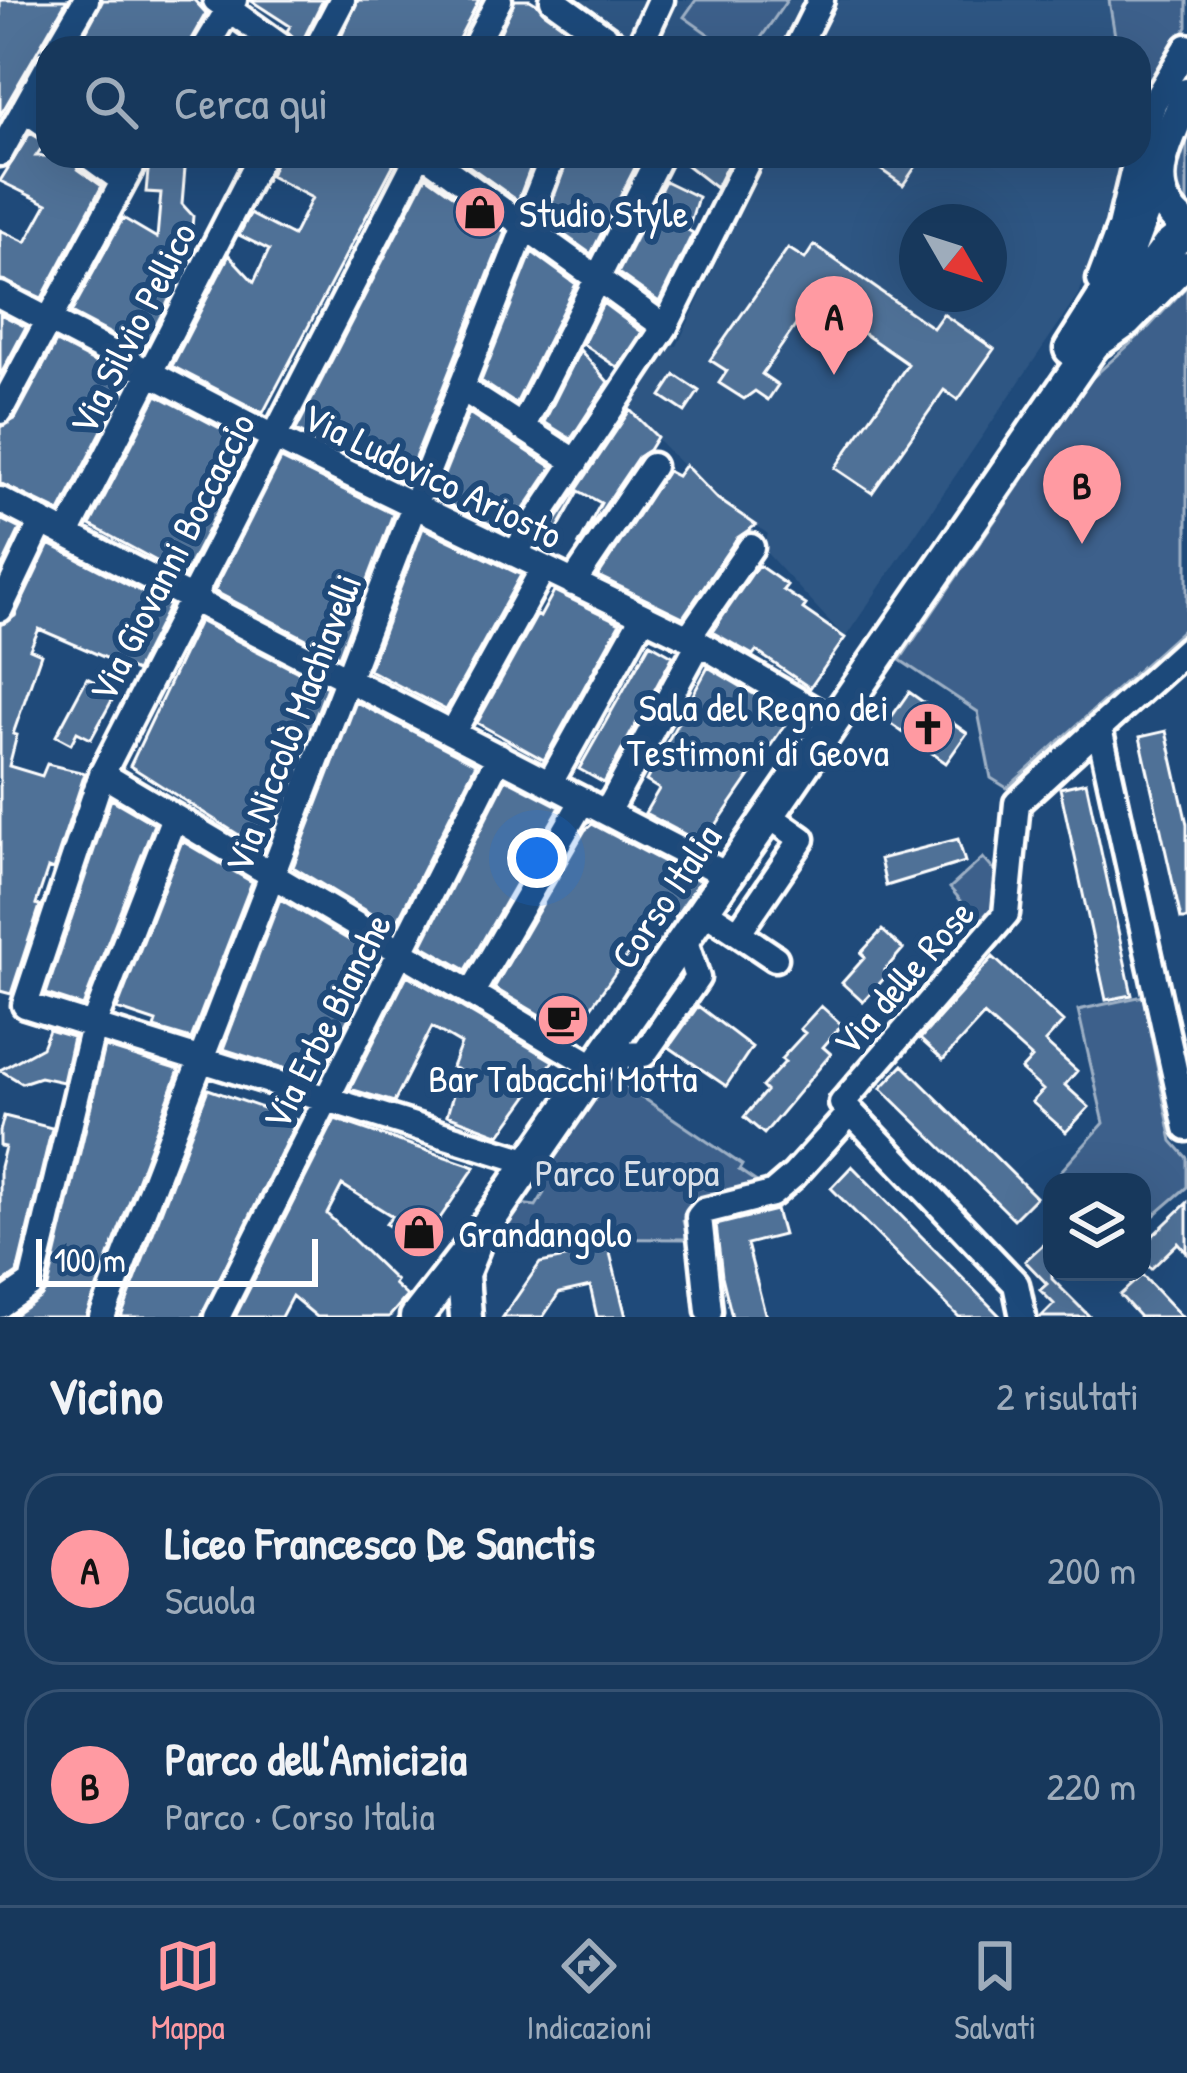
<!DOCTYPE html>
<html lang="it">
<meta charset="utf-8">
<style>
:root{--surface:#17385c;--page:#203f62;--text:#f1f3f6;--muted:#9eacbb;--line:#365272;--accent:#ff9aa2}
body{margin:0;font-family:"Patrick Hand",sans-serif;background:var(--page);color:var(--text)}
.controls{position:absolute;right:36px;bottom:36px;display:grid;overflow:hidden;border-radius:24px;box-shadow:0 12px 48px #0002}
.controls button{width:108px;height:108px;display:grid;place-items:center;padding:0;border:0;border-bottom:3px solid var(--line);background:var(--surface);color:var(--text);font:60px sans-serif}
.compass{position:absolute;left:899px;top:204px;width:108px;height:108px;border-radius:50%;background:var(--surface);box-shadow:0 12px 48px #0002;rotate:129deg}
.scale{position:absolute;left:36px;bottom:30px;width:282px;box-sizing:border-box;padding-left:12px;border:6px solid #fff;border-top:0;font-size:33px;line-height:42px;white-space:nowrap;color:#fff;-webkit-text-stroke:9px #1f4a7a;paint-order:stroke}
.you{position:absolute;left:537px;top:858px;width:42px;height:42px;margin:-30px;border:9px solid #fff;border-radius:50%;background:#1a73e8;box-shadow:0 0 0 18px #1a73e833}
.badge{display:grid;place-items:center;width:78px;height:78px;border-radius:50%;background:var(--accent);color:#111;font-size:39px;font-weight:700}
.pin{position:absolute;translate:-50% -99px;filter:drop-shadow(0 3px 6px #0008)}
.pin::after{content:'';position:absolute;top:63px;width:42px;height:36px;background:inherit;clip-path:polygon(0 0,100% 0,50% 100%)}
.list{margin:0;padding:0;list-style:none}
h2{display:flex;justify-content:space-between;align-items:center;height:156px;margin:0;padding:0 48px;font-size:51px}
h2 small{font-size:39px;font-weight:400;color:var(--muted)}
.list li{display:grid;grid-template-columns:78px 1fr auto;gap:36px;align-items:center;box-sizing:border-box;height:192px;margin:0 24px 24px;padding:0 24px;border:3px solid var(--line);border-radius:36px}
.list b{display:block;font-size:45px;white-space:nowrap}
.list p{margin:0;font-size:39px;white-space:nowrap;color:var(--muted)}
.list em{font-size:39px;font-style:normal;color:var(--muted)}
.icon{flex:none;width:66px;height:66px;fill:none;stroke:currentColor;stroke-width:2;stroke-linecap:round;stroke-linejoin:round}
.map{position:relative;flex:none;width:1187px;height:1317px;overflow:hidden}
.search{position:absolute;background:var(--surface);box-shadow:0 12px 48px #0002;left:36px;right:36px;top:36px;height:132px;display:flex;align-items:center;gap:30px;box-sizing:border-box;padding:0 42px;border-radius:36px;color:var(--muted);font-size:45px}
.sheet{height:588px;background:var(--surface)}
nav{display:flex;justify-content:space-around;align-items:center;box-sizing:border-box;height:168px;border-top:3px solid var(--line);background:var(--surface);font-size:33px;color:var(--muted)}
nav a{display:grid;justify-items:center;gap:6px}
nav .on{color:var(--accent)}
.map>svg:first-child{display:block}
.built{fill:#2e5683;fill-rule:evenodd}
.green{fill:#3c618b;stroke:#9eb0c5;stroke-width:3}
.building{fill:#507197;stroke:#fff;stroke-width:3}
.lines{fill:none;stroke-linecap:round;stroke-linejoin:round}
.minor-casing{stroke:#fff;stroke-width:33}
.major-casing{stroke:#fff;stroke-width:39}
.minor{stroke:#1f4a7a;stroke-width:24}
.major{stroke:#1f4a7a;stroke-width:30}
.labels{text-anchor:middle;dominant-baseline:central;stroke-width:12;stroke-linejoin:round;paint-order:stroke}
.poi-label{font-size:39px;fill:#fff;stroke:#1f4a7a;text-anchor:start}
.street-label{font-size:39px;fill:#fff;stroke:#1f4a7a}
.park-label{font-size:39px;fill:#d8dfe8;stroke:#1f4a7a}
</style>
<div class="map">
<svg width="1187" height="1317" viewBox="0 0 1187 1317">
<rect width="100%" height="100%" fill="#1f4a7a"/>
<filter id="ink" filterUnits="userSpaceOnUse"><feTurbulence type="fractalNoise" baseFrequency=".00833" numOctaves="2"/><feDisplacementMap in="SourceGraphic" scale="24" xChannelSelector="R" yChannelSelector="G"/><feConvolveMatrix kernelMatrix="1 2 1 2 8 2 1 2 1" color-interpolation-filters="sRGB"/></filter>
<g filter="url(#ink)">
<!-- built -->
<path class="built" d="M571,0H802L779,48H638Z
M840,0H1109L1117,48H813L826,17Z
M766,156H1122L1103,230L1079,294L845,638L763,549L768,534L710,493L624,405L661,345L677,346ZM917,222H989V294H917Z"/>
<!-- green -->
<path class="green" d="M696,0H787L754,48H728L684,17Z
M1109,0H1187V27L1139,102V48H1117Z
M1187,131V215L1173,200L1172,167Z
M1187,286V626L1007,788L991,778L978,712L900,660L1091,379L1149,327Z
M983,858L998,875L993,911L981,924L950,888Z
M1143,996L1172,1141L1187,1158V1187L1142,1226V1182H1071L1061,1171L1104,1123L1078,1010Z
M608,1074L742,1165L739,1170L761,1185L694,1204L683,1221L688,1239L497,1238L520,1204L536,1206L544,1193L536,1179Z"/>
<!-- building -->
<path class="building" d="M0,0H67L0,116Z
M103,0H194L206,13L186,48H140L132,42L128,48H77Z
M250,0H323L301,44L287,31L290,26Z
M358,0H479L454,48H336Z
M515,0H530L538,5L581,40L578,48H493Z
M30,133L46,142L36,156H73L78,169L102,186L42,298L0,279V230L26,242L47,204L0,181Z
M165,156H186L182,204L193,216L190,248L195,249L143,351L71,313L123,218L157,238L161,193L146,192L148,171L152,160L165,161Z
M277,156H398L263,413L172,366L229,255L254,282L269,250L239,235L250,214L293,236L312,198L270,176Z
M455,156H535L518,201Z
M569,156H641L591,254L545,221Z
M675,156H732L716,188Z
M861,156H923L903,185Z
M426,176L505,232L405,483L296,430Z
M665,181L698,197L688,230L693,233L659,302L618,273Z
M814,245L933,328L943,314L994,349L958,400L944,390L872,493L835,468L908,364L814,299L762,374L778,385L768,400L755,391L744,399L719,383L727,371L710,360L788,248L805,259Z
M532,252L576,284L516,404L481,381Z
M603,303L642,332L618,368L583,344Z
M0,314L26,327L0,376Z
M56,342L128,380L60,512L0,483V427L15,419Z
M580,350L608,382L571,439L544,422Z
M675,375L699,391L685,412L661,396Z
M157,395L252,445L184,576L90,525Z
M630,410L657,437L649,450L638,457L578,546L601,503L579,491L549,544L543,540Z
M469,413L552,467L508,533L435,497Z
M281,459L393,514L339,656L214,591Z
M685,465L718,499L756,525L737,538L683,617L598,576L667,471L677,476Z
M0,519L20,529L0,571Z
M423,528L521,575L446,710L369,670Z
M49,544L169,606L136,671L39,629L30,649L41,654L13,734L17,735L9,766L42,776L47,764L85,773L53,870L48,868L36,904L40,906L11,994L0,991V625L15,616Z
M758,565L787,585L783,590L806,605L803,609L845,638L810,688L756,651L753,655L712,632Z
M554,591L620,623L544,760L477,723L537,615L540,617Z
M199,621L327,687L264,851L130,766Z
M650,643L673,656L604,783L579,769Z
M708,667L791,716L703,844L645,813L659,789L646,781Z
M87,678L116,693L91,739L77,732L71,744L56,736Z
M909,692L967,733L946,763L888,722Z
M356,702L476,764L394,928L293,867Z
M1166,731L1187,824V919H1181L1140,737Z
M506,779L560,807L466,970L422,945Z
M1086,782L1132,995L1106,1000L1060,788Z
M111,799L154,824L83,1006L46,994Z
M592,824L700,881L675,917L661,908L572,1034L494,988L585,830Z
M958,839L965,862L886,886L880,859Z
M182,841L252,882L191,1039L154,1028L156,1022L117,1009Z
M280,899L379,958L318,1079L223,1049Z
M882,930L903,949L884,971L888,974L863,1002L842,983L865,957L861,953Z
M993,957L1063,1022L1045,1042L1077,1071L1065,1085L1089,1107L1066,1132L1032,1102L1043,1090L1021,1070L1032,1058L984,1015L943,1060L920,1039Z
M407,975L553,1061L500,1135L447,1115L460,1071L452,1067L461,1044L432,1027L394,1102L350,1089Z
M698,1006L752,1047L726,1086L669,1047Z
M821,1006L842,1025L823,1047L831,1054L764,1134L744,1117L766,1091L762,1087L785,1062L781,1059L805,1033L800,1029Z
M49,1030L73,1037L63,1082L40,1077L22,1083L0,1070L42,1047Z
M105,1047L179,1070L86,1317H12L41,1297L48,1287Z
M903,1065L1036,1197L1014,1219L881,1088Z
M208,1089L297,1120L201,1317H121Z
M4,1116L52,1128L17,1273L0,1285V1167L5,1147L0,1146V1131Z
M335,1119L475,1167L421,1246L386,1224L392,1216L342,1185L327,1214L396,1281L394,1284L407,1296L389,1317H317L292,1296L281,1317H235Z
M852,1166L1001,1317H959L831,1188Z
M1187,1203V1253L1178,1243L1151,1269L1142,1260V1246Z
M776,1210L783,1235L747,1244L766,1317H732L722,1276L716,1225Z
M1052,1236V1279L1090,1317H1041L1054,1304L1040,1290L1047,1284L1025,1261Z
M609,1249L626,1317H597L590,1286L559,1293L543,1317H503L540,1263Z
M1142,1275L1182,1317H1140L1120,1295Z"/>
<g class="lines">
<!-- minor casing -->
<g class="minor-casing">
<path id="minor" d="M216,0L283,48
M553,0L620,48
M58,48L86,0
M205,48L234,0
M317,48L342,0
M474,48L499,0
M639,48L661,0
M797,48L821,0
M24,109L48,126
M1139,148L1154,102L1187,47
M0,153L48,66
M89,156L122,180
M418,156L102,774L25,1005L530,1162
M427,156L665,327
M1100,280L1120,227L1137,156
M0,295L273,437L699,643L832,721
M1101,343L1128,324L1187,264
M461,388L576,462
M0,411L137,156
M522,428L659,156
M0,500L727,875
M67,534L261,156
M514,554L665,327L750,156
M573,583L652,466
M0,609L42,521
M688,638L751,547
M1187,649L1099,728L1187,1128
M453,732L543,569
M102,774L595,1067
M550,783L643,616
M607,812L699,643
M703,910L738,933L802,839L768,815
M738,933L775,958
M471,994L583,800
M603,1056L644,1054L697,978L684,938
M0,1305L32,1283L93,1026L174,817
M709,1311L699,1217L704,1211L772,1194L794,1175L851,1112
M102,1317L414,506L553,156
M217,1317L499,756
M1023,1317L1016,1284L842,1103L1006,914L1017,803L1099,728"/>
</g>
<!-- major casing -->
<g class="major-casing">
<path id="major" d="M1187,94C1169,142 1135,189 1187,227
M1070,349L1124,264L1157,176
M416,1317L479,1236L1089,351L1168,246L1187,231
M466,1317L463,1274L474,1247"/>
</g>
<!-- minor -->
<use href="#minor" class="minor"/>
<!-- major -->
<use href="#major" class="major"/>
</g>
</g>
<!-- icons -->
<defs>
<g id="shop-disc" transform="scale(2.7)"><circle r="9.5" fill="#ff9aa2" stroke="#1f4a7a"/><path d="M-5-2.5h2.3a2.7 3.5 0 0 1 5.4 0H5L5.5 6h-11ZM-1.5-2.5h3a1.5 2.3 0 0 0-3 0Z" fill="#111"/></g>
<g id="church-disc" transform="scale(2.7)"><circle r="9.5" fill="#ff9aa2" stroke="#1f4a7a"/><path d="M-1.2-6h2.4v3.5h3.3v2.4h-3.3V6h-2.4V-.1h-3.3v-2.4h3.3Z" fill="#111"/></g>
<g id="cafe-disc" transform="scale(2.7)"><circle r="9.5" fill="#ff9aa2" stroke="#1f4a7a"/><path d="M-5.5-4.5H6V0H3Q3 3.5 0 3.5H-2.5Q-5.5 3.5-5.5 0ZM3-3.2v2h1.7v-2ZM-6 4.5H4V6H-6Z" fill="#111"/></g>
</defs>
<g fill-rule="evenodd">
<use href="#shop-disc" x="480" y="212"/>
<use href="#church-disc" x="928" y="728"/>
<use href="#cafe-disc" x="563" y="1020"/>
<use href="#shop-disc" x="419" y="1232"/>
</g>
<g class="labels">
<!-- poi labels -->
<g class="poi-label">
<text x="519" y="212">Studio Style</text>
<text x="889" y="706" text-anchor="end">Sala del Regno dei<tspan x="889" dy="45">Testimoni di Geova</tspan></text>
<text x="563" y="1077" text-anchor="middle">Bar Tabacchi Motta</text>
<text x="458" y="1232">Grandangolo</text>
</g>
<!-- street labels -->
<g class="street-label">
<text transform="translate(132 328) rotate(-63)">Via Silvio Pellico</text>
<text transform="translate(433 475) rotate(26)">Via Ludovico Ariosto</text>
<text transform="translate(171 557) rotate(-63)">Via Giovanni Boccaccio</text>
<text transform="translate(292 723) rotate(-69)">Via Niccolò Machiavelli</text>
<text transform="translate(665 896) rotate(-56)">Corso Italia</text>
<text transform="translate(903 977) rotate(-49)">Via delle Rose</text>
<text transform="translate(326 1021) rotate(-63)">Via Erbe Bianche</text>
</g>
<!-- park labels -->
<g class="park-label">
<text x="627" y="1171">Parco Europa</text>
</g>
</g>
</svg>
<div class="controls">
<button><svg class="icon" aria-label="layers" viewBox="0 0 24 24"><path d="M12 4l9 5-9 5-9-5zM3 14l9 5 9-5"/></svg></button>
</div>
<svg class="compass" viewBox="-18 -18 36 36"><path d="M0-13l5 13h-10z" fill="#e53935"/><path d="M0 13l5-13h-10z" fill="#9eacbb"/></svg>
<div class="scale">100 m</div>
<div class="you"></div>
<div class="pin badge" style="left:834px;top:375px">A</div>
<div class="pin badge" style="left:1082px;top:544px">B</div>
<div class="search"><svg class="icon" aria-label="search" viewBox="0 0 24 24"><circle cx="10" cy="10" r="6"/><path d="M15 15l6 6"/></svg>Cerca qui</div>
</div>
<section class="sheet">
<h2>Vicino<small>2 risultati</small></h2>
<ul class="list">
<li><span class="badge">A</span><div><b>Liceo Francesco De Sanctis</b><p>Scuola</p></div><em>200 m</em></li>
<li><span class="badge">B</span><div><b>Parco dell'Amicizia</b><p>Parco · Corso Italia</p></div><em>220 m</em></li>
</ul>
</section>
<nav>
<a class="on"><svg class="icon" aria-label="map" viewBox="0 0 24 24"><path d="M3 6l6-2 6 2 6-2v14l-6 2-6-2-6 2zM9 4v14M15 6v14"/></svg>Mappa</a>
<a><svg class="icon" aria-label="directions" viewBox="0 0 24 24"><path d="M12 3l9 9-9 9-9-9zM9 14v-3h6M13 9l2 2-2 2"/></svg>Indicazioni</a>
<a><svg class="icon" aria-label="saved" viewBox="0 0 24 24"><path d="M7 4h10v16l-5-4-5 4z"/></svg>Salvati</a>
</nav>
